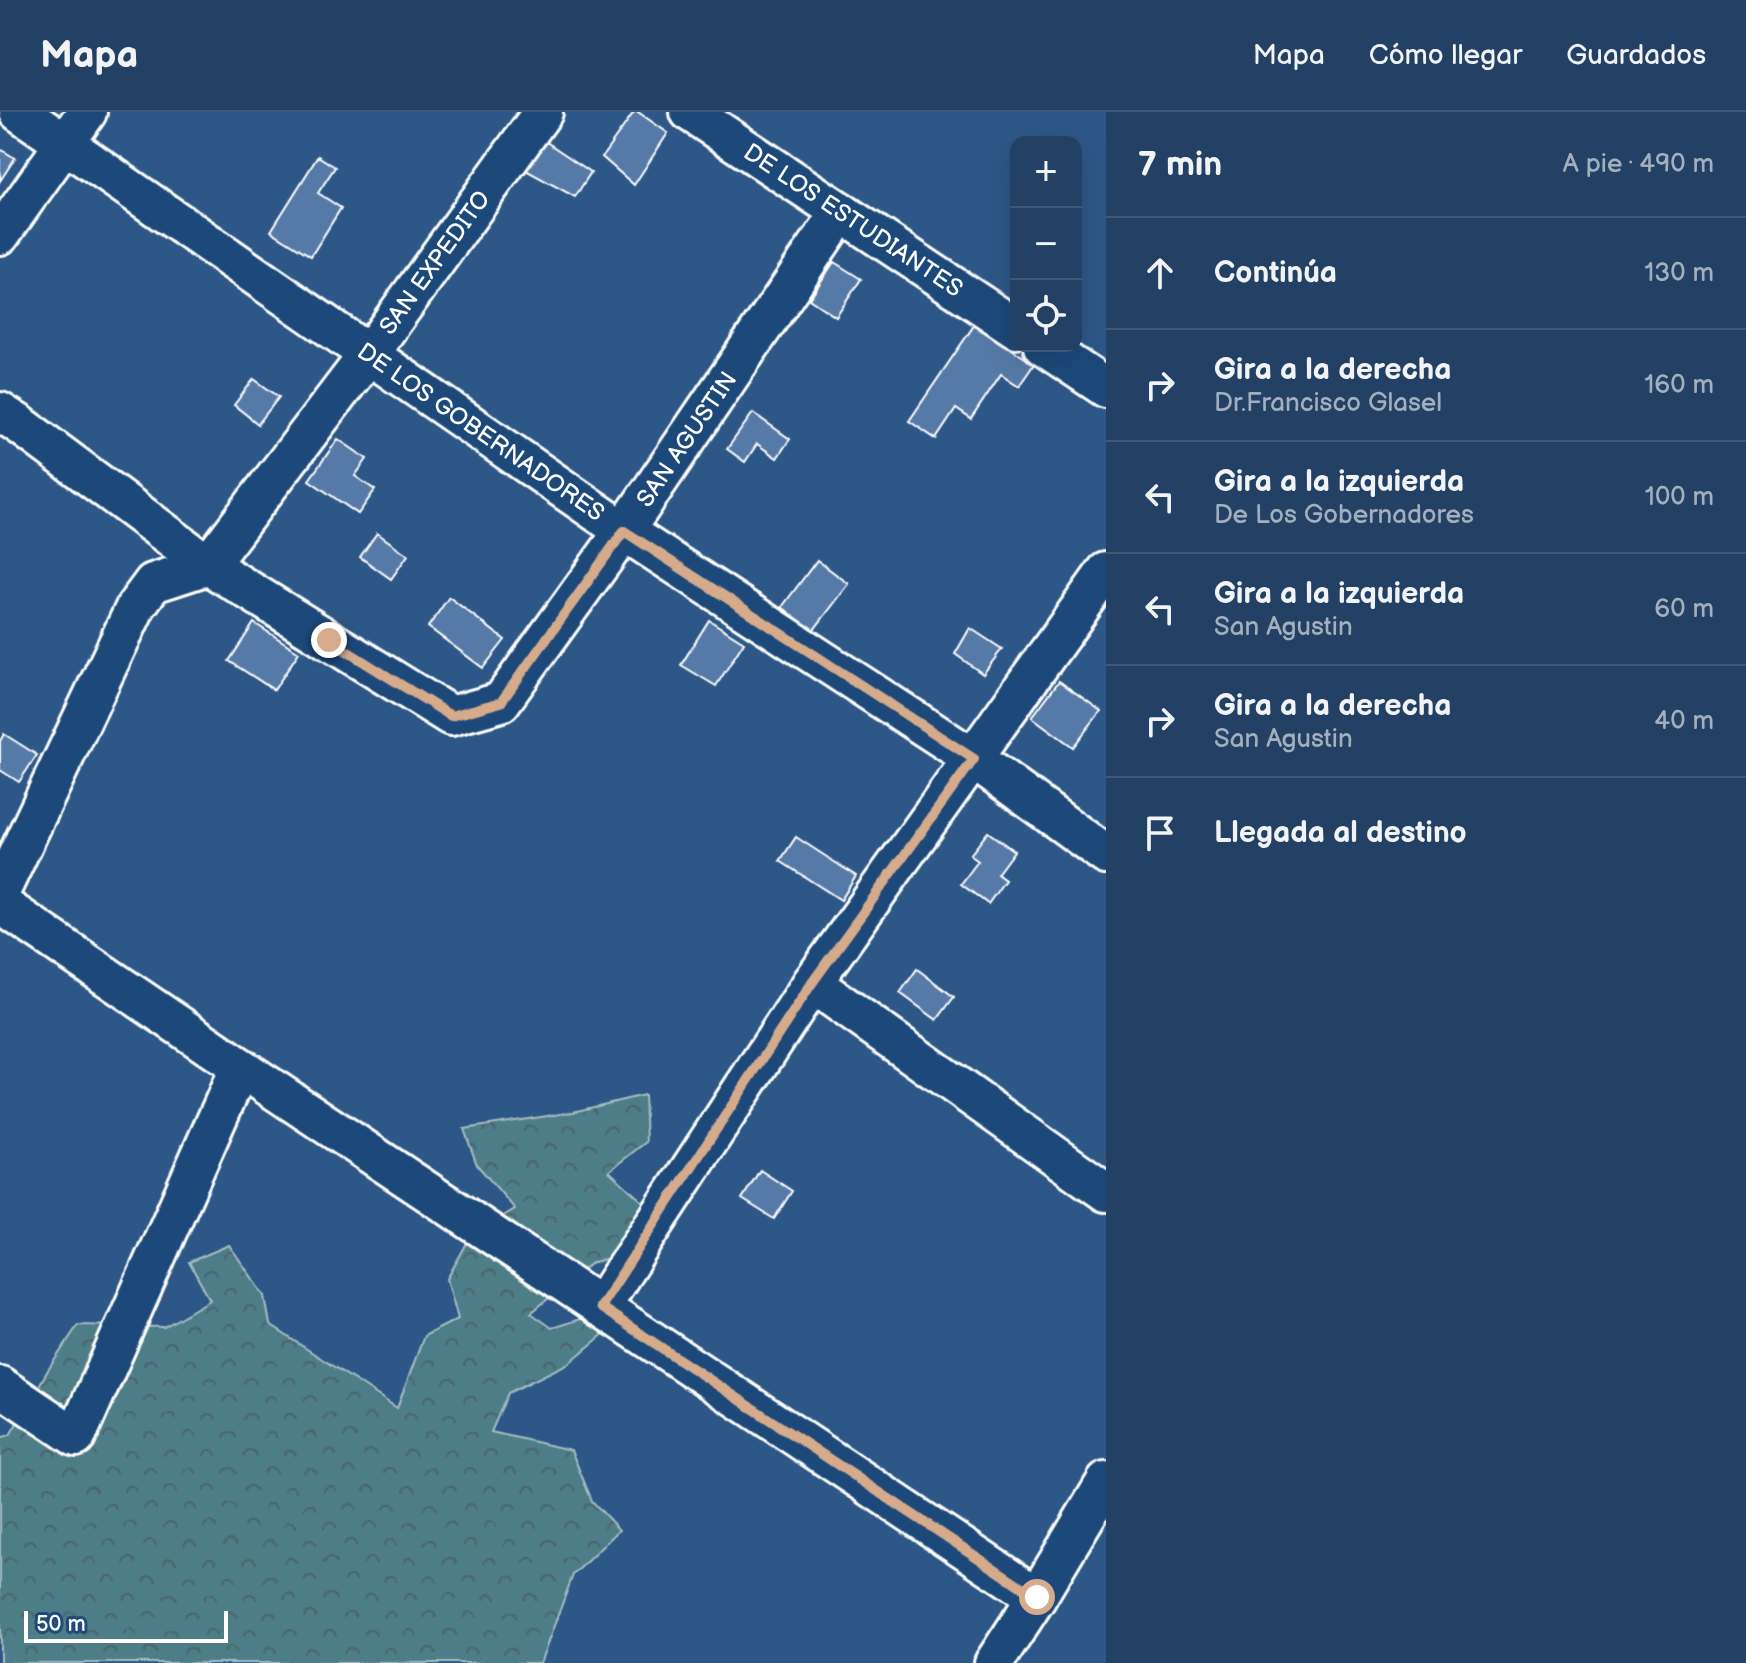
<!DOCTYPE html>
<html lang="es">
<meta charset="utf-8">
<style>
:root{--surface:#224164;--page:#2e4c6d;--text:#f1f3f6;--muted:#a2afbf;--line:#3f5a78}
body{margin:0;font-family:"Balsamiq Sans",sans-serif;background:var(--page);color:var(--text)}
.controls{position:absolute;right:24px;top:24px;display:grid;overflow:hidden;border-radius:16px;box-shadow:0 8px 32px #0002}
.controls button{width:72px;height:72px;display:grid;place-items:center;padding:0;border:0;border-bottom:2px solid var(--line);background:var(--surface);color:var(--text);font:40px sans-serif}
.scale{position:absolute;left:24px;bottom:20px;width:204px;box-sizing:border-box;padding-left:8px;border:4px solid #fff;border-top:0;font-size:22px;line-height:28px;white-space:nowrap;color:#fff;-webkit-text-stroke:6px #1f4a7a;paint-order:stroke}
.stop{position:absolute;width:24px;height:24px;margin:-18px;border:6px solid #d6ab8b;border-radius:50%;background:#fff}
.stop.end{background:#d6ab8b;border-color:#fff;box-shadow:0 2px 8px #0008}
.list{margin:0;padding:0;list-style:none}
h2{display:flex;justify-content:space-between;align-items:center;height:104px;margin:0;padding:0 32px;font-size:34px}
h2 small{font-size:26px;font-weight:400;color:var(--muted)}
.list li{display:grid;grid-template-columns:52px 1fr auto;gap:24px;align-items:center;box-sizing:border-box;height:112px;padding:0 32px;border-top:2px solid var(--line)}
.list b{display:block;font-size:30px;white-space:nowrap}
.list p{margin:0;font-size:26px;white-space:nowrap;color:var(--muted)}
.list em{font-size:26px;font-style:normal;color:var(--muted)}
.icon{flex:none;width:44px;height:44px;fill:none;stroke:currentColor;stroke-width:2;stroke-linecap:round;stroke-linejoin:round}
.map{position:relative;flex:none;width:1106px;height:1551px;overflow:hidden}
header{display:flex;align-items:center;gap:48px;box-sizing:border-box;height:112px;padding:0 40px;background:var(--surface);border-bottom:2px solid var(--line)}
header strong{font-size:38px}
nav{display:flex;gap:44px;margin-inline-start:auto;font-size:28px}
main{display:flex}
aside{flex:1;background:var(--surface)}
.map>svg:first-child{display:block}
.forest{fill:url(#forest-crowns);stroke:#a6bec3;stroke-width:2}
.building{fill:#567aa7;stroke:#fff;stroke-width:2}
.lines{fill:none;stroke-linecap:round;stroke-linejoin:round}
.minor-casing{stroke:#fff;stroke-width:44}
.minor{stroke:#1f4a7a;stroke-width:38}
.route{stroke:#d6ab8b;stroke-width:10}
.labels{text-anchor:middle;dominant-baseline:central;stroke-width:7;stroke-linejoin:round;paint-order:stroke}
.street-label{font-size:24px;fill:#fff;stroke:#1f4a7a}
</style>
<header>
<strong>Mapa</strong>
<nav><a>Mapa</a><a>Cómo llegar</a><a>Guardados</a></nav>
</header>
<main>
<div class="map">
<svg width="1106" height="1551" viewBox="0 0 1106 1551">
<defs>
<pattern id="forest-crowns" width="20" height="18" patternUnits="userSpaceOnUse" patternTransform="scale(2)"><rect width="20" height="18" fill="#4e7d87"/><path d="M2 6a3 3 0 1 1 6 0M12 15a3 3 0 1 1 6 0" fill="none" stroke="#4d646a"/></pattern>
</defs>
<rect width="100%" height="100%" fill="#2d5786"/>
<filter id="ink" filterUnits="userSpaceOnUse"><feTurbulence type="fractalNoise" baseFrequency=".0125" numOctaves="2"/><feDisplacementMap in="SourceGraphic" scale="16" xChannelSelector="R" yChannelSelector="G"/><feConvolveMatrix kernelMatrix="1 2 1 2 8 2 1 2 1" color-interpolation-filters="sRGB"/></filter>
<g filter="url(#ink)">
<!-- forest -->
<path class="forest" d="M644,983L646,1030L609,1059L653,1099L636,1137L590,1152L531,1201L552,1216L596,1202L606,1220L569,1251L508,1281L491,1320L571,1338L592,1389L619,1418L573,1463L540,1551H0V1326L10,1323L48,1258L78,1213L164,1215L210,1188L189,1150L229,1133L265,1184L270,1213L397,1296L424,1224L458,1207L447,1167L472,1122L515,1097L477,1053L464,1017L573,1000Z"/>
<!-- building -->
<path class="building" d="M634,0H638L668,21L634,73L602,45Z
M542,27L591,60L575,85L520,55Z
M0,37L15,46L0,69Z
M318,44L335,55L318,81L341,96L311,144L271,119Z
M834,150L861,167L836,205L809,187Z
M975,212L1034,252L1019,274L1001,262L971,307L956,297L936,327L909,309Z
M254,267L279,285L258,312L234,293Z
M753,301L790,327L777,346L757,332L745,350L727,337Z
M338,327L367,347L355,364L375,378L358,402L309,368Z
M377,421L408,443L391,467L360,445Z
M817,448L849,472L813,519L782,495Z
M449,485L505,528L483,556L428,515Z
M709,508L744,530L716,574L681,553Z
M254,511L299,540L274,578L229,549Z
M970,516L1002,537L983,562L955,542Z
M1059,569L1101,599L1073,635L1032,605Z
M4,622L37,643L19,670L0,658V629Z
M988,720L1014,739L997,762L1005,768L988,792L961,772L978,749L970,743Z
M796,725L856,764L841,788L780,749Z
M917,857L954,885L937,908L900,881Z
M760,1058L792,1079L774,1107L742,1087Z"/>
<g class="lines">
<!-- minor casing -->
<g class="minor-casing">
<g id="minor">
<path id="s1" d="M19,0L624,419L974,647L1106,743"/>
<path id="s2" d="M690,0L1016,216"/>
<path d="M0,123L87,0"/>
<path d="M1043,234L1106,276"/>
<path id="s3" d="M0,300L19,312L208,453L451,604L501,590L624,419L841,100"/>
<path id="s4" d="M208,453L368,243L543,0"/>
<path d="M0,780L136,494L153,471L208,453"/>
<path d="M0,792L240,955L1037,1485"/>
<path d="M812,871L1106,1080"/>
<path d="M600,1195L812,871L1106,460"/>
<path d="M0,1274L76,1325L240,955"/>
<path d="M994,1551L1037,1485L1106,1370"/>
</g>
</g>
<!-- minor -->
<use href="#minor" class="minor"/>
</g>
</g>
<g class="lines" filter="url(#ink)">
<!-- route -->
<path class="route" d="M329,528L451,604L501,590L624,419L974,647L812,871L600,1195L1037,1485"/>
</g>
<g class="labels">
<!-- street labels -->
<g class="street-label">
<text stroke="none"><textPath href="#s2" startOffset="196">DE LOS ESTUDIANTES</textPath></text>
<text stroke="none"><textPath href="#s4" startOffset="378">SAN EXPEDITO</textPath></text>
<text stroke="none"><textPath href="#s1" startOffset="562">DE LOS GOBERNADORES</textPath></text>
<text stroke="none"><textPath href="#s3" startOffset="918">SAN AGUSTIN</textPath></text>
</g>
</g>
</svg>
<div class="controls">
<button>+</button>
<button>−</button>
<button><svg class="icon" aria-label="locate" viewBox="0 0 24 24"><circle cx="12" cy="12" r="6"/><path d="M12 2v4M12 18v4M2 12h4M18 12h4"/></svg></button>
</div>
<div class="scale">50 m</div>
<div class="stop" style="left:1037px;top:1485px"></div>
<div class="stop end" style="left:329px;top:528px"></div>
</div>
<aside>
<h2>7 min<small>A pie · 490 m</small></h2>
<ul class="list">
<li><svg class="icon" aria-label="ahead" viewBox="0 0 24 24"><path d="M12 20V5M6 11l6-6 6 6"/></svg><div><b>Continúa</b></div><em>130 m</em></li>
<li><svg class="icon" aria-label="right" viewBox="0 0 24 24"><path d="M7 20v-9h11M14 6l5 5-5 5"/></svg><div><b>Gira a la derecha</b><p>Dr.Francisco Glasel</p></div><em>160 m</em></li>
<li><svg class="icon" aria-label="left" viewBox="0 0 24 24"><path d="M17 20v-9H6M10 6l-5 5 5 5"/></svg><div><b>Gira a la izquierda</b><p>De Los Gobernadores</p></div><em>100 m</em></li>
<li><svg class="icon" aria-label="left" viewBox="0 0 24 24"><path d="M17 20v-9H6M10 6l-5 5 5 5"/></svg><div><b>Gira a la izquierda</b><p>San Agustin</p></div><em>60 m</em></li>
<li><svg class="icon" aria-label="right" viewBox="0 0 24 24"><path d="M7 20v-9h11M14 6l5 5-5 5"/></svg><div><b>Gira a la derecha</b><p>San Agustin</p></div><em>40 m</em></li>
<li><svg class="icon" aria-label="arrive" viewBox="0 0 24 24"><path d="M6 21V4h12l-3 4 3 4H6"/></svg><div><b>Llegada al destino</b></div></li>
</ul>
</aside>
</main>
